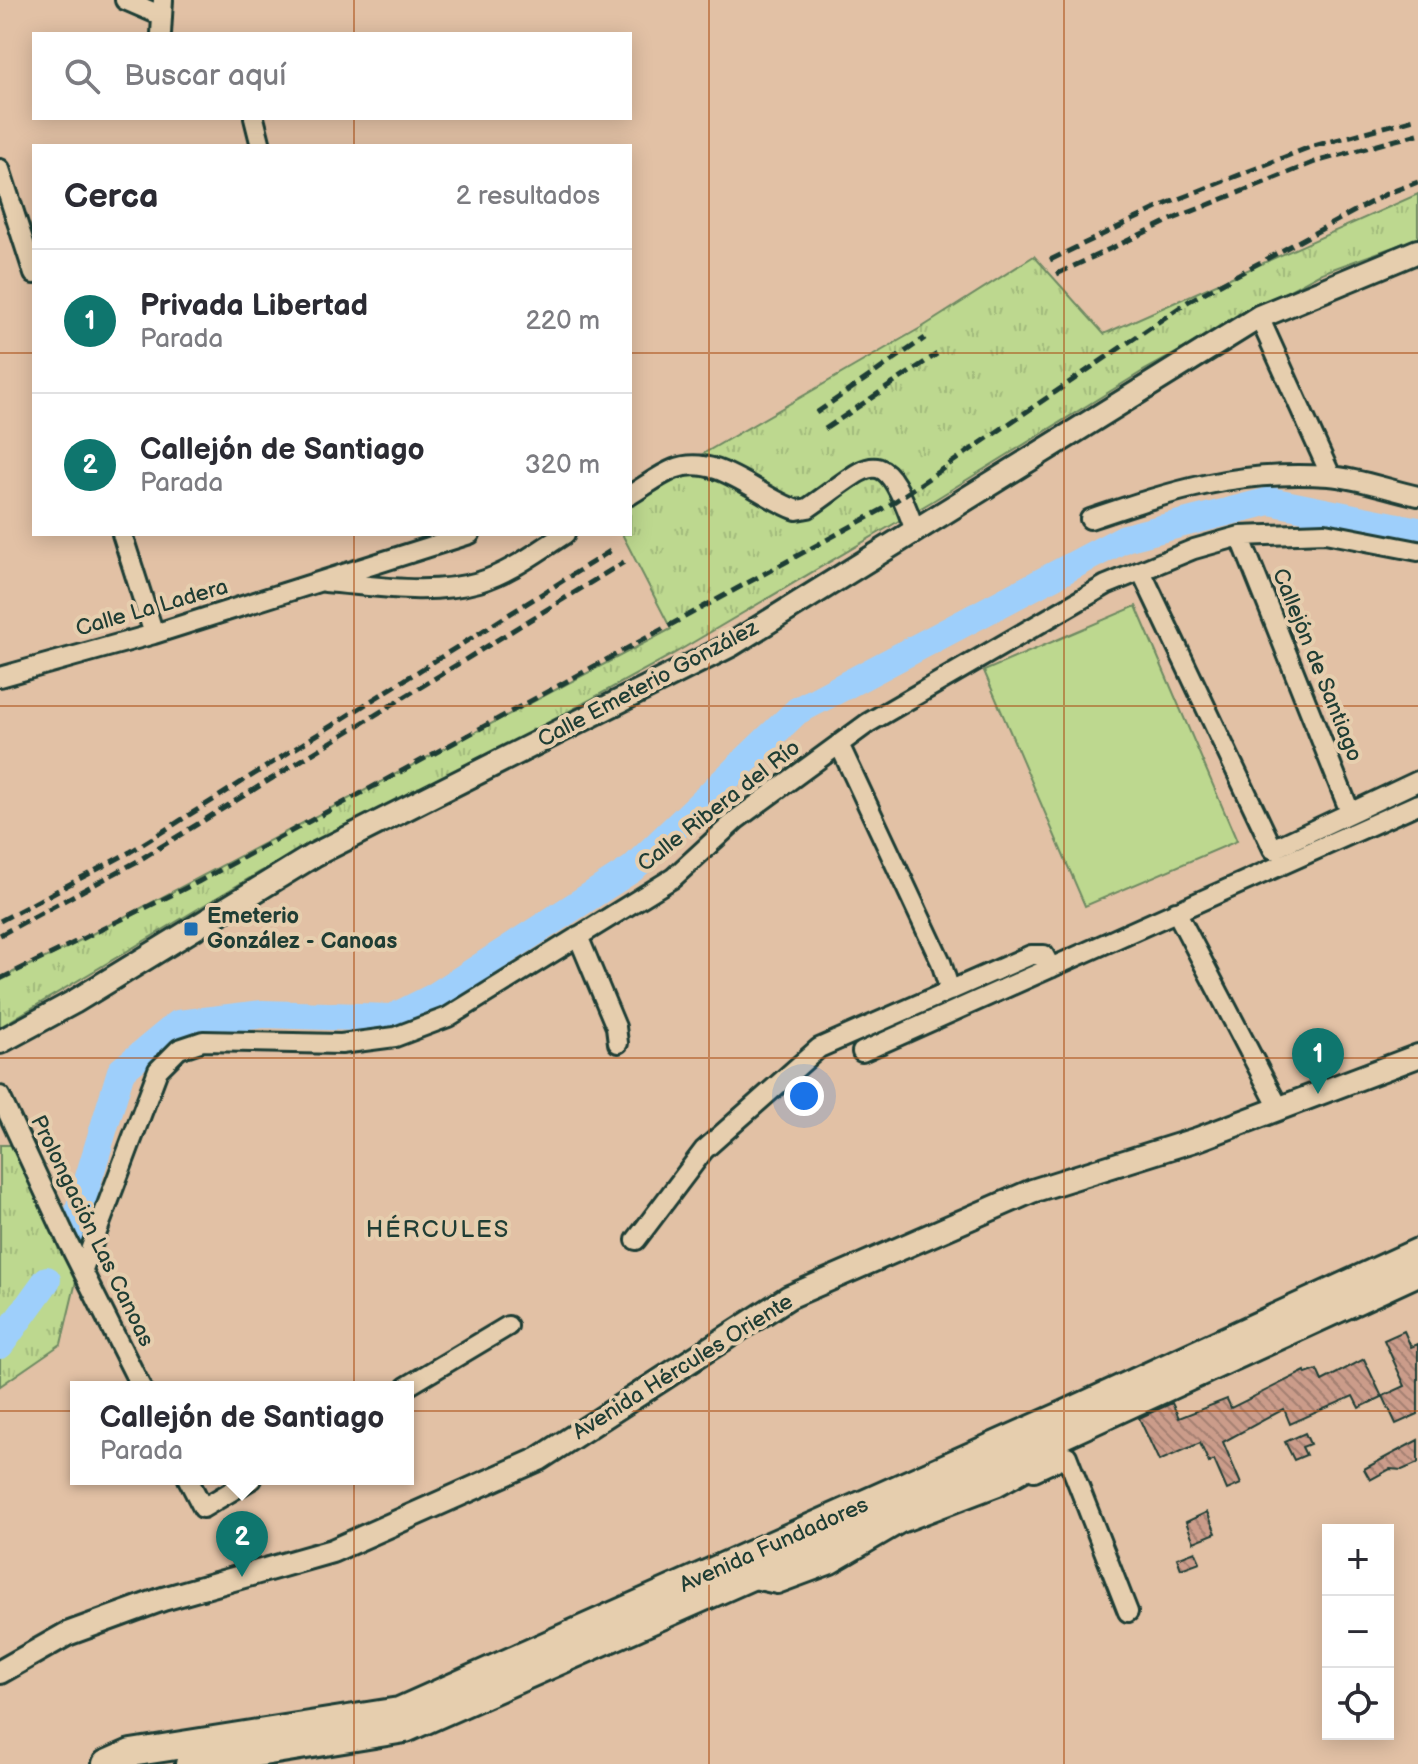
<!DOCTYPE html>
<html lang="es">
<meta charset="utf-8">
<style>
:root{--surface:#fff;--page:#f7f7f7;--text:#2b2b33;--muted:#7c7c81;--line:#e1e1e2;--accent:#0f766e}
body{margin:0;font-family:"Balsamiq Sans",sans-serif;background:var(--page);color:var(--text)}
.controls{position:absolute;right:24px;bottom:24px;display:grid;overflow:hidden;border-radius:0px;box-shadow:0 4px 20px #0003}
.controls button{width:72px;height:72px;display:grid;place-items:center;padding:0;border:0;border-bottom:2px solid var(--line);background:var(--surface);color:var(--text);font:40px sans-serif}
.you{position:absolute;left:804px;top:1096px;width:28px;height:28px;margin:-20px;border:6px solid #fff;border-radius:50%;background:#1a73e8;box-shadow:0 0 0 12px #1a73e833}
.badge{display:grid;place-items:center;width:52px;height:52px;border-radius:50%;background:var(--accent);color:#fff;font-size:26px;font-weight:700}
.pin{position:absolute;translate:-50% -66px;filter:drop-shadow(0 2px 4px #0008)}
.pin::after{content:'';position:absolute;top:42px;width:28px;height:24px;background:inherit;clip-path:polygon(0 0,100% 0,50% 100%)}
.popup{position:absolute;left:70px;top:1381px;width:344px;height:104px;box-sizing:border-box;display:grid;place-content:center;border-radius:0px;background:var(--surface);filter:drop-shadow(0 2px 6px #0005);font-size:26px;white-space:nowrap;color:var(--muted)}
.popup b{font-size:30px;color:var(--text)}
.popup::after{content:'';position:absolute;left:50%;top:100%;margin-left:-16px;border:16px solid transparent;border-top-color:var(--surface)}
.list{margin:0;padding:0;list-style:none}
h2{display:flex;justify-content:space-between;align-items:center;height:104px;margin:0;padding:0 32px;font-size:34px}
h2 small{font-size:26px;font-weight:400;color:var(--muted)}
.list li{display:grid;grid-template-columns:52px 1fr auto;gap:24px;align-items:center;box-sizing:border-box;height:144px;padding:0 32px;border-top:2px solid var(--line)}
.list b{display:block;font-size:30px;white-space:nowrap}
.list p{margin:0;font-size:26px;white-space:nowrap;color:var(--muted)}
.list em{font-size:26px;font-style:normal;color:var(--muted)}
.icon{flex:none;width:44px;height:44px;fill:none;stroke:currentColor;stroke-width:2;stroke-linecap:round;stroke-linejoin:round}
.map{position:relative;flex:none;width:1418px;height:1764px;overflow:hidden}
.search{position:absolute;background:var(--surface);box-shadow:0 4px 20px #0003;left:32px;top:32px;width:600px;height:88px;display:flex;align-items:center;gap:20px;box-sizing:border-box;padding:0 28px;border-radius:0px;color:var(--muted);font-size:30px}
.panel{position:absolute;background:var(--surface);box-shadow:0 4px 20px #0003;left:32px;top:144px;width:600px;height:392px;border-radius:0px}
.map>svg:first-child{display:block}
.grass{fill:#bdd88f;stroke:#6e8a62;stroke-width:2}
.park{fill:url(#park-tufts);stroke:#6e8a62;stroke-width:2}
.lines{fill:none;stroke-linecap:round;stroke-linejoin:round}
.river{stroke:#9ecffb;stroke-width:28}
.building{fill:url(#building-back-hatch);stroke:#1f3d34;stroke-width:2}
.minor-casing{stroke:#1f3d34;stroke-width:24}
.tertiary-casing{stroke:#1f3d34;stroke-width:28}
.secondary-casing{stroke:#1f3d34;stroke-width:32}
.minor{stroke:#e6ceae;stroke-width:18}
.tertiary{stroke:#e6ceae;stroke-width:22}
.secondary{stroke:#e6ceae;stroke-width:26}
.rail{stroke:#1f3d34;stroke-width:5;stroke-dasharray:12 6;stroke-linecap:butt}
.grid{fill:none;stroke:#ac5118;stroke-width:2;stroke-opacity:0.55}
.poi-dot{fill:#1f6fb2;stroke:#e6ceae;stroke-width:3}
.labels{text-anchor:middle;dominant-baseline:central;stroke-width:8;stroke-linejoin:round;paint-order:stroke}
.street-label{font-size:22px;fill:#1f3d34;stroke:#e6ceae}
.poi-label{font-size:22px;font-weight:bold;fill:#1f3d34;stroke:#e6ceae;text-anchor:start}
.neighbourhood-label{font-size:24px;letter-spacing:2px;fill:#1f3d34;stroke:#e6ceae}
</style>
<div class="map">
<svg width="1418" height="1764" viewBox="0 0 1418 1764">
<defs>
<pattern id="park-tufts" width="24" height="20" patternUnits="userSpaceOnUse" patternTransform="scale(2)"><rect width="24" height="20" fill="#bdd88f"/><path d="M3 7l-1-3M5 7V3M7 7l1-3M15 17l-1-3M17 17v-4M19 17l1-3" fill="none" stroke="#a2ba7c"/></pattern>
<pattern id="building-back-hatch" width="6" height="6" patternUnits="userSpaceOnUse" patternTransform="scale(2)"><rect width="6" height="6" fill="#cb9c8a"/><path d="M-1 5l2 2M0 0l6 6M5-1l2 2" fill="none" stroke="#a48072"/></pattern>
</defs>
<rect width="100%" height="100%" fill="#e2c1a5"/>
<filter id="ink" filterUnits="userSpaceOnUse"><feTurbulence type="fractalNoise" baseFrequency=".0125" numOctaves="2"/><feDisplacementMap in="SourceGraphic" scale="16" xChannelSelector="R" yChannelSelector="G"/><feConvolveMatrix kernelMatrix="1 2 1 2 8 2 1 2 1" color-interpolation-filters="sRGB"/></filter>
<g filter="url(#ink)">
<!-- grass -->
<path class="grass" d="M1136,606L1237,841L1085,906L984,671Z"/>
<!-- park -->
<path class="park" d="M1418,194V238L1319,274L1143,371L931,502L675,653L444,780L260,872L0,1027V978L54,954L671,629L622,534H630V496L924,326L1034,256L1104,334Z
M0,1145H16L78,1273L61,1344L0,1386Z"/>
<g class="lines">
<!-- river -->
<path class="river" d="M73,1230L121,1071L178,1024L263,1014L392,1018L434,997L632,869L797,711L1125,538L1270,501L1418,531
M0,1345L47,1280"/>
</g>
<!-- building -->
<path class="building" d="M1404,1331L1411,1347L1418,1344V1414L1396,1424L1383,1396L1405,1386L1384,1340Z
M1364,1359L1382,1397L1359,1408L1353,1396L1290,1424L1284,1409L1223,1442L1241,1484L1227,1490L1214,1460L1209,1463L1200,1443L1159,1461L1139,1418L1172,1403L1179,1418L1227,1399L1231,1408L1305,1371L1306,1374L1317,1370L1322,1381Z
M1305,1433L1310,1444L1302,1447L1306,1455L1294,1460L1285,1442Z
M1418,1440V1463L1402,1470L1390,1469L1370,1480L1364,1469Z
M1207,1512L1216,1533L1194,1542L1186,1522Z
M1195,1551L1200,1562L1181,1569L1177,1558Z"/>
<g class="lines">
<!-- minor casing -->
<g class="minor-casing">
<path id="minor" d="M125,0L162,16
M161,34L163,0
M254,118L261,146
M0,169L34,274
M1259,317L1331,476
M630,495C644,487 659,475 674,469C717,452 758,497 797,510L808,508C871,465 882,437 914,528
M1090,519C1176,490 1236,470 1329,476C1358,478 1389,490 1418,496
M122,534L154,634
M1240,536L1350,812
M1141,571L1273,849L1418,781
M325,582C376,586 429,596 479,582C510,573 538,551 565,534
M0,677L154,634L470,534
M839,744L941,962L950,991
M1176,911L1279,1108
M578,936L616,1027L618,1043
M862,1052L1418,804
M0,1096L67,1240L141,1387
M636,1240L704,1150L819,1048L1031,955H1044L1051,968
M83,1269L158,1070L179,1049L203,1041L341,1044L395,1037L448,1017L673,878L737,819L868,723L1106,585L1194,549L1240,536L1325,533L1418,551
M406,1387L508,1326
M1034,1471L1067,1456L1128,1612
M188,1479L203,1508L252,1479
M749,1578L777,1584L831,1564L901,1523L998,1486L1034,1466L1054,1440"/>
</g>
<!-- tertiary casing -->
<g class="tertiary-casing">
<path id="tertiary" d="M0,1042L74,1002L314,855L731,645L1259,317L1418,251
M0,1672L67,1634L163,1599L332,1551L539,1459L789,1297L1032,1191L1198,1139L1418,1056"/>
</g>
<!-- secondary casing -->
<g class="secondary-casing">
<path id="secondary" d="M106,1764L131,1753L399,1711L1061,1416L1418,1252
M189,1764L405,1729L856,1530L1418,1272"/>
</g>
<!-- minor -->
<use href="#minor" class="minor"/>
<!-- tertiary -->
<use href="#tertiary" class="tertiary"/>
<!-- secondary -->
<use href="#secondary" class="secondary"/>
<!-- rail -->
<path class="rail" d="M1050,260L1166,204L1310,147L1418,118
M1057,274L1173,219L1315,162L1418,134
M816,413L925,338
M825,429L937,354
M0,921L130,852L615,548
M0,935L136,862L624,562
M0,979L198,882L885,508L1189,301L1386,194L1418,182"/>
</g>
</g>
<!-- grid -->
<path class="grid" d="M354,0V34M709,0V1764M1064,0V1764M354,118V146M0,353H34M630,353H1418M354,534V1764M0,706H1418M0,1058H1418M0,1411H1418"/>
<!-- markers -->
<rect class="poi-dot" x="183" y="921" width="16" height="16" rx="4"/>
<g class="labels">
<!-- street labels -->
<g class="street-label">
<text transform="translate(152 608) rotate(-16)">Calle La Ladera</text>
<text transform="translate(1317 665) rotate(68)">Callejón de Santiago</text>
<text transform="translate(648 684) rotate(-28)">Calle Emeterio González</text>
<text transform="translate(719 806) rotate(-38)">Calle Ribera del Río</text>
<text transform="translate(92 1231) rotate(64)">Prolongación Las Canoas</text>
<text transform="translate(683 1367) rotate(-32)">Avenida Hércules Oriente</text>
<text transform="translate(774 1545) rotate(-24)">Avenida Fundadores</text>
</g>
<!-- poi labels -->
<g class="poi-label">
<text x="207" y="916">Emeterio<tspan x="207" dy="25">González - Canoas</tspan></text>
</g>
<!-- neighbourhood labels -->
<g class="neighbourhood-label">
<text x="438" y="1229">HÉRCULES</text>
</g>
</g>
</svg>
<div class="controls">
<button>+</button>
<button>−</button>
<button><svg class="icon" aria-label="locate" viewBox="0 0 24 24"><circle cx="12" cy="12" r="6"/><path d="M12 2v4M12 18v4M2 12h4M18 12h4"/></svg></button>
</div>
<div class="you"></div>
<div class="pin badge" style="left:1318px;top:1094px">1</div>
<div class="pin badge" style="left:242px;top:1577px">2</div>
<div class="popup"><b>Callejón de Santiago</b>Parada</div>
<div class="search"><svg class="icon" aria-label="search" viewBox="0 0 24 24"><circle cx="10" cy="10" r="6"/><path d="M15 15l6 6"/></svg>Buscar aquí</div>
<section class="panel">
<h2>Cerca<small>2 resultados</small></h2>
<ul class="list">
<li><span class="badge">1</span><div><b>Privada Libertad</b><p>Parada</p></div><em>220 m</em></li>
<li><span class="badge">2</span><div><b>Callejón de Santiago</b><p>Parada</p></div><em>320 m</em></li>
</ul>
</section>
</div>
